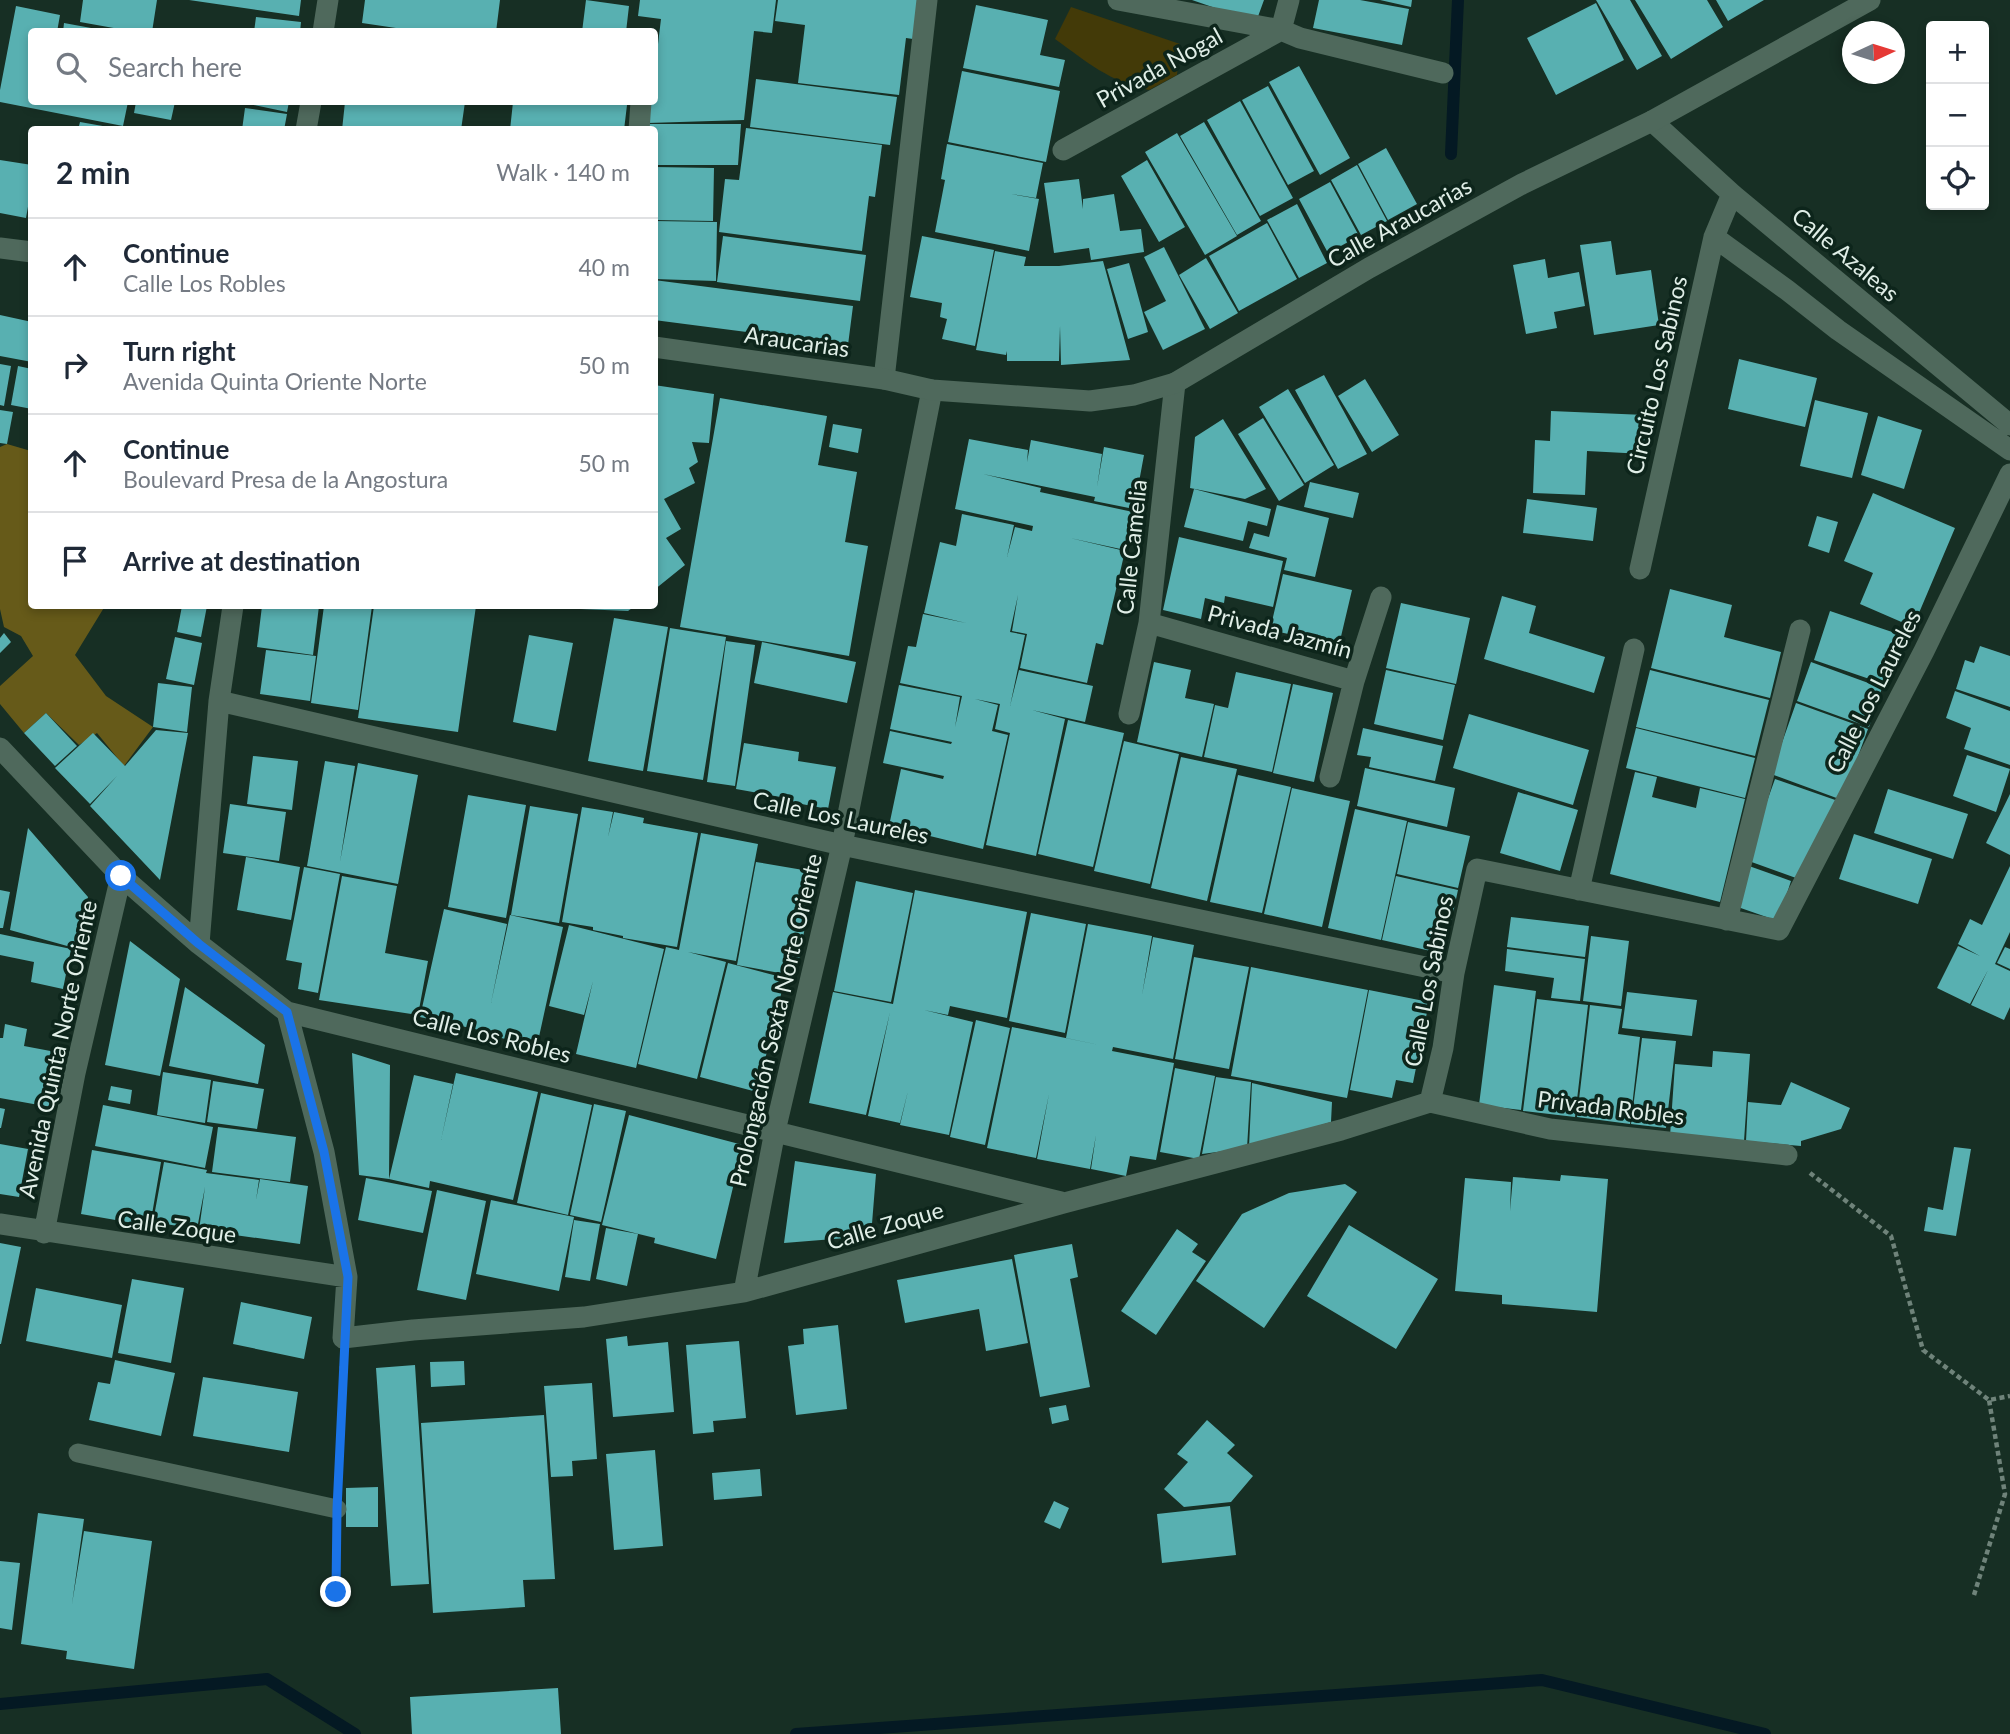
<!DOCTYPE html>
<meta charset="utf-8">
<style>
:root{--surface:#fff;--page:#f2f2f3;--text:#1f2937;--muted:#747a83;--line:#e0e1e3}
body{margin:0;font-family:Lato,sans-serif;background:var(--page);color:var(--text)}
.controls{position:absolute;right:21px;top:21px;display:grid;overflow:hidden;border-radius:7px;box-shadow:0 4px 10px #0003}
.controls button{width:63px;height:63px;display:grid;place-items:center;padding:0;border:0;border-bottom:2px solid var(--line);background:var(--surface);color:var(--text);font:35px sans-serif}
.compass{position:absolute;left:1842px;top:21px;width:63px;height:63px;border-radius:50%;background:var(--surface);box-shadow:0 4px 10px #0003;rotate:86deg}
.stop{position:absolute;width:21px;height:21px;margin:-16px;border:5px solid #1a73e8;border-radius:50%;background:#fff}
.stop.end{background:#1a73e8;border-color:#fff;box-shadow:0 2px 7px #0008}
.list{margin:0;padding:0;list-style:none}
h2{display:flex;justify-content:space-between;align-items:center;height:91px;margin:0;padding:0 28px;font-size:30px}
h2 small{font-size:23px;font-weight:400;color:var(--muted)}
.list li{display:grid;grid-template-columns:46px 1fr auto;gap:21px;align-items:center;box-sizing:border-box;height:98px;padding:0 28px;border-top:2px solid var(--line)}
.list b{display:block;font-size:26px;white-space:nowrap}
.list p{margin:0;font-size:23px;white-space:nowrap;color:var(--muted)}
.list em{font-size:23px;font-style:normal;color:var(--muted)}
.icon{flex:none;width:38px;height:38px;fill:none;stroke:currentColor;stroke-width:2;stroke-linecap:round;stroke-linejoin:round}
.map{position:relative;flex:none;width:2010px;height:1734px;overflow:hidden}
.search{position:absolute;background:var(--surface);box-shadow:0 4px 10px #0003;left:28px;top:28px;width:630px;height:77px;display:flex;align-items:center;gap:18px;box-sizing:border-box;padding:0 24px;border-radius:7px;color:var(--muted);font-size:26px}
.panel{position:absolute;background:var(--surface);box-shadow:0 4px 10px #0003;left:28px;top:126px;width:630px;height:483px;border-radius:7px}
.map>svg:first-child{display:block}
.green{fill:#433a08}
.forest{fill:#665a19}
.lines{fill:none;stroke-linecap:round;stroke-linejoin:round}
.stream{stroke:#041923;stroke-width:12}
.building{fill:#58b0b1}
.path{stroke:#6f837a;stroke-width:4.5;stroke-dasharray:5 3.5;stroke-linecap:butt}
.lane{stroke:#4f695c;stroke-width:19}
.street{stroke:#4f695c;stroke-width:21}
.secondary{stroke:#4f695c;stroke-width:21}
.route{stroke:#1a73e8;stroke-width:9}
.labels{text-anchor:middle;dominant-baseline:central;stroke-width:7;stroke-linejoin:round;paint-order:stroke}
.street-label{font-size:23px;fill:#e0eee7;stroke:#0d251b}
</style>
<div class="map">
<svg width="2010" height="1734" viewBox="0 0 2010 1734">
<rect width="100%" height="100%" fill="#172f24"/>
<!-- green -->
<path class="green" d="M1071,7L1180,44L1177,75L1149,90C1110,82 1087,62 1055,39Z"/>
<!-- forest -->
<path class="forest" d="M7,444L31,451L32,606H105L75,655L106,696L153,727L124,766L97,733L79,745L46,713L24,733L0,704V686L33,656L21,636L4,627L0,609V447Z"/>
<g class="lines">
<!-- stream -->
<path class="stream" d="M1451,154L1458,0
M0,1704L267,1679L355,1734
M796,1734L1542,1680L1765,1734"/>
</g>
<!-- building -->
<path class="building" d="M83,0H157L152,32H136L80,22Z
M189,0H301L299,16Z
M365,0H500L496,32H423L362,23Z
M586,0L629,6L626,32H582Z
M640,0H776L772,33L754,31L744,120L648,123L651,102H654L655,69L661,19L638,16Z
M778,0H918L913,39L906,38L899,95L798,83L805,25L775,21Z
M1192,0H1264L1256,22Z
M1319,0H1360L1409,9L1402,45L1313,28Z
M1380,0H1412L1411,7Z
M1596,0H1630L1662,56L1637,70Z
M1635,0H1707L1723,27L1671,59Z
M1716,0H1764L1728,21Z
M1596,3L1624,60L1556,95L1527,38Z
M976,5L1048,20L1040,55L1065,60L1059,87L963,68Z
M16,6L60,15L57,32H32V102H128L123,126L0,102V90Z
M256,17L301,22L300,32H254Z
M64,23L102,30V32H63Z
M1299,66L1350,158L1320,175L1269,82Z
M962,71L1060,91L1046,162L948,142Z
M756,79L897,97L890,145L750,127Z
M1268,86L1314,171L1288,185L1242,100Z
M1240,101L1293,198L1260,216L1207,120Z
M136,102H175L171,120L134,113Z
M240,102H289L287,112Z
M345,102H465L461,130L439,127V130H342Z
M513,102H601L627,105L624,130H510Z
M245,108L287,114L284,130H242Z
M80,122L114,128V130H78Z
M1204,122L1261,221L1237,235L1180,136Z
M645,124H741L738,165H654V130H645Z
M746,128L882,145L875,197L869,196L862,251L719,232L725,179L739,180Z
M1177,133L1237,236L1205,255L1145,152Z
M947,144L1043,163L1036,198L1011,194L1039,199L1029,251L935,232L945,180L941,179Z
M1386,148L1417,204L1388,220L1358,164Z
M0,160L32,165V184L26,218L0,213Z
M1147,160L1185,227L1159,242L1121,176Z
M1357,165L1387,221L1361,235L1331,180Z
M654,167L714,168L713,221L654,220Z
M1079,179L1083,209V199L1114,194L1120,231L1141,229L1144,252L1091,260L1089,248L1054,253L1044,183Z
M1330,182L1359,236L1328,253L1299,199Z
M1297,204L1327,263L1299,278L1267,220Z
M654,221L717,222L716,281L654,279Z
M1267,223L1297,279L1239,311L1209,256Z
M723,236L866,255L860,301L717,282Z
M922,236L994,250L975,346L942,339L947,319L940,317L942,303L910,297Z
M1611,241L1616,275L1651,270L1659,325L1594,335L1580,245Z
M1164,247L1205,329L1163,350L1144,312L1166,301L1144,257Z
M995,251L1026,257L1024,266H1059L1103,261L1130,360L1061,365L1060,326L1059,361H1007V351L1006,355L976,350Z
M1206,258L1238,313L1210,329L1179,275Z
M1545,259L1548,278L1579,272L1585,306L1554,312L1557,328L1526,334L1513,265Z
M1129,263L1148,332L1128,339L1107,269Z
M654,280L853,306L848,345L654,320Z
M0,315L32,322V362L0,356Z
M1739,359L1817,378L1805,427L1728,409Z
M0,364L11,366L4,406L0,405Z
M18,366L32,369V409L11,405Z
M1324,375L1367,454L1338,469L1295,390Z
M1365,379L1399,435L1372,452L1338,396Z
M654,385L714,394L709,443L692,442L698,462L689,468L695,483L664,499L681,529L666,538L685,565L654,590Z
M1288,389L1334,465L1305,483L1259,407Z
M720,398L827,416L818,465L857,472L845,542L868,546L849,656L680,627Z
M1815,400L1868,413L1852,478L1800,466Z
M0,410L13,412L7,444L0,443Z
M1551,411L1645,415L1644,454L1587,451L1585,495L1533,493L1535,440L1550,441Z
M1878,416L1922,430L1904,489L1861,475Z
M1263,418L1304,485L1279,501L1238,434Z
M1223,419L1266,489L1245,499L1190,488L1195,437Z
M833,424L862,429L858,453L829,447Z
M969,439L1028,450L1027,462L1031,440L1102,454L1097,487L1104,447L1144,455L1134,509L1094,501L1095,497L983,474L1041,488L1040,492L1133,512L1125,550L1070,538L1125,551L1103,645L1096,643L1087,683L1020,668L1027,634L1012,631L1018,595L1010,632L1025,635L1010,706L1019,670L1093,686L1085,722L1032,710L1065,719L1036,856L986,845L1010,733L995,729L1000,704L975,699L998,705L992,731L1008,735L983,849L889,826L901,769L943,779L944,776L883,763L890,731L951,744L952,742L890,729L899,685L960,697L955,727L962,696L900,683L908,646L916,647L923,614L966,623L924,613L940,542L956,546L962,514L1014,525L1007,557L1015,527L1032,531L1033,526L955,509Z
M1310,482L1359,493L1353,518L1304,507Z
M1194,489L1271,509L1267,526L1248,521L1243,541L1184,527Z
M1873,493L1955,528L1913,627L1860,604L1873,573L1844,561Z
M1527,499L1597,508L1593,541L1523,533Z
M1277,505L1329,518L1315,577L1284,570L1287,558L1249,548L1254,533L1269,537Z
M1817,516L1838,522L1829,553L1808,546Z
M1179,537L1283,561L1273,607L1225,596L1224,603L1205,598L1201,619L1163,610Z
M1283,574L1352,590L1339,645L1270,630Z
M1670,589L1732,605L1724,637L1781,652L1770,698L1651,668Z
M1502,596L1536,606L1529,633L1605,657L1594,693L1484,659Z
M1401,603L1470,618L1456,684L1386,668Z
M182,606H207L201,637L177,632Z
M262,606H319L313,655L257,647Z
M324,606H372L358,710L311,703Z
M374,606H476L458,732L358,718Z
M557,606H635L628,611L557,608Z
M1830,611L1904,636L1887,685L1814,660Z
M614,618L668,627L643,771L588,761Z
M670,628L726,637L703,780L647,771Z
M4,633L11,642L0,653V638Z
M529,635L573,643L556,731L513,722Z
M175,637L202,643L194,685L166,679Z
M726,641L755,645L735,786L707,782Z
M762,642L856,662L847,703L754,683Z
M1980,646L2010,656V707L1956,689L1965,660L1974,663Z
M266,650L316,656L310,701L260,694Z
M1154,662L1191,670L1185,698L1214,704L1202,757L1137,742Z
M1811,662L1882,688L1869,727L1797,701Z
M1386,670L1455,685L1443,740L1374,724Z
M1650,670L1769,700L1755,756L1636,727Z
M1236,672L1291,684L1272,772L1204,757L1215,705L1228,708Z
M158,683L192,687L187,732L153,727Z
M1293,684L1333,693L1314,782L1273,773Z
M1955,691L2010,711V765L1964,749L1971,728L1946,718Z
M1796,703L1868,729L1842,800L1771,774Z
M46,713L77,746L55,766L24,733Z
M1469,714L1589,750L1573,805L1453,768Z
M1068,720L1124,733L1093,867L1038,854Z
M1363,728L1443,746L1435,781L1369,767L1371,757L1357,755Z
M1636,728L1755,758L1745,798L1626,768Z
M156,730L188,733L160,880L90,806L117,776L90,804L55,768L93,733L125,766Z
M1124,741L1179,754L1150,884L1094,871Z
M744,743L799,752L798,761L836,767L828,809L791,802L792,799L736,789Z
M1967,755L2010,769L1996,812L1953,796Z
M253,756L298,761L292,810L247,804Z
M1181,757L1237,769L1207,901L1151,888Z
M325,761L355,766L340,862L358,763L418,775L398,884L307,866Z
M1365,768L1455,788L1447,827L1357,806Z
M1635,772L1657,777L1652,797L1696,808L1700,788L1745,799L1720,902L1610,874Z
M1238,775L1291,787L1262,913L1210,902Z
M1775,779L1841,802L1796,878L1746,860Z
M1292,788L1350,801L1322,927L1264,914Z
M1888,789L1968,814L1953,859L1874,833Z
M1518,792L1578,810L1560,871L1500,853Z
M2010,794V855L1986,843Z
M468,795L526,805L506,918L448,907Z
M230,804L286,812L279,861L223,853Z
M530,806L578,814L559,923L511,915Z
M582,807L613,812L608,837L614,812L644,818L643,823L698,833L677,947L623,938V936L593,930V927L562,922Z
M1355,809L1407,821L1381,940L1328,928Z
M1408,822L1470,836L1458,888L1397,874Z
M28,828L88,897L78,949L10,930Z
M701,833L758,844L736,961L688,952L726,962L697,1079L638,1064L666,947L679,950Z
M1854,834L1932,859L1918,904L1839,879Z
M246,857L300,867L291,920L237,910Z
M756,862L815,872L796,976L737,965Z
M1749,866L1791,881L1778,921L1735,906Z
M2010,866V932L1995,964L2010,971V1007L2004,1020L1971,1005L1988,970L1970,1004L1937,988L1958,946L1980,956L1958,944L1970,919L1982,925Z
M304,867L340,874L318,993L298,989L302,963L286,960Z
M342,876L397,886L385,953L428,961L418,1015L319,1000Z
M1396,876L1458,890L1444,954L1382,940Z
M856,881L913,893L891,1002L834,991Z
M0,890L10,892L3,928H0Z
M915,890L1027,912L1007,1018L950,1006L948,1015L924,1010L973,1022L949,1135L900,1125L908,1091L900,1123L868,1116L890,1012L866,1115L809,1103L833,992L893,1004Z
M444,909L507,924L491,1003L510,915L563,927L537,1046L484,1034V1031L420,1017Z
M1031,913L1086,924L1065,1033L1009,1021Z
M1511,917L1589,926L1585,957L1507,947Z
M1088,924L1152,936L1142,995L1153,937L1194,945L1173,1059L1113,1047L1112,1051L1174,1063L1156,1160L1130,1156L1126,1176L1091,1169L1096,1135L1090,1169L1037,1159L1049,1094L1036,1158L987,1148L1012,1027L1109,1047L1066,1038Z
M569,925L664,949L636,1068L576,1054L593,981L584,1015L549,1006Z
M0,934L71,949L63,989L31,982L34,962L0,955Z
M1591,936L1629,941L1621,1006L1583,1001Z
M130,941L180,979L160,1076L105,1065Z
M2005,947L2010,949V969L1997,963Z
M1507,949L1585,959L1580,1001L1551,998L1554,978L1505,971Z
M1194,957L1249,967L1229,1069L1175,1059Z
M728,963L785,978L757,1092L700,1077Z
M1251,967L1368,990L1347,1098L1231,1076Z
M1494,985L1536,991L1521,1110L1479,1105Z
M185,987L265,1045L258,1084L169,1066Z
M1369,990L1429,1002L1413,1083L1396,1080L1392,1098L1350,1090Z
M1627,992L1697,1000L1692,1036L1622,1028Z
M1537,999L1588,1005L1575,1117L1523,1111Z
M1590,1005L1622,1009L1618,1034L1640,1037L1630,1124L1577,1117Z
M976,1020L1010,1028L985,1145L950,1137Z
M5,1024L27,1029L24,1046L61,1053L50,1107L0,1098V1038H3Z
M1642,1038L1676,1041L1666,1128L1631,1124Z
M1713,1051L1750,1054L1744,1141L1670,1136L1675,1064L1712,1067Z
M352,1053L390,1065L389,1179L359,1175Z
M1175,1068L1215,1076L1199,1159L1160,1152Z
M163,1072L211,1080L205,1123L157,1115Z
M456,1073L538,1092L513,1200L430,1181L429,1188L389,1179L414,1075L453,1084L441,1140Z
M1216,1077L1251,1082L1247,1148L1202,1154Z
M213,1081L264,1089L257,1129L207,1122Z
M1791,1082L1850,1108L1841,1129L1801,1141V1146L1746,1141L1748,1102L1781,1105Z
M1252,1083L1332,1102L1331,1122L1249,1147Z
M111,1086L132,1090L130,1104L108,1100Z
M541,1093L592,1105L568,1215L517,1203Z
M594,1104L626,1111L601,1222L570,1215Z
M103,1105L213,1127L205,1168L95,1146Z
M0,1108L5,1109L1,1128H0Z
M629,1115L743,1145L716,1259L654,1243L655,1238L602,1225Z
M218,1127L296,1137L290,1182L212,1172Z
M0,1144L28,1149L19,1197L0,1194Z
M1954,1147L1971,1149L1956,1236L1924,1231L1928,1207L1943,1210Z
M92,1150L161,1162L150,1226L81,1214Z
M795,1161L876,1174L871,1236L784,1243Z
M164,1162L207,1170L206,1173L259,1180L256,1200L260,1179L308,1186L300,1244L199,1230L205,1187L197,1229L153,1222Z
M1561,1175L1608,1179L1597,1312L1502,1304V1295L1455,1291L1465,1178L1511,1182L1510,1211L1513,1177L1560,1181Z
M366,1178L432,1191L423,1233L358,1220Z
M1345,1184L1357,1192L1264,1328L1196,1281L1242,1214L1289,1193Z
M437,1190L486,1201L466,1300L417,1290Z
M491,1200L574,1217L559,1291L476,1274Z
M574,1220L600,1224L590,1281L565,1277Z
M1349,1225L1438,1279L1396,1349L1307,1296Z
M606,1228L638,1234L627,1286L596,1279Z
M1177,1229L1198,1244L1192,1252L1206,1261L1156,1335L1121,1311Z
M0,1243L21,1247L1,1344H0Z
M1072,1244L1078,1277L1070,1279L1090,1387L1040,1397L1014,1255Z
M1012,1259L1028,1343L986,1351L979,1309L905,1323L897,1280Z
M132,1279L184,1288L171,1363L118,1353Z
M36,1288L122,1305L112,1358L26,1341Z
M241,1302L312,1317L304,1359L233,1344Z
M838,1325L847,1409L796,1415L788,1346L804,1344L803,1329Z
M627,1336L628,1346L668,1342L674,1412L613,1417L606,1339Z
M739,1341L746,1418L713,1421L714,1432L693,1434L686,1345Z
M115,1360L175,1373L161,1436L89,1420L98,1382L110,1384Z
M464,1361L465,1385L431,1387L430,1362Z
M415,1365L429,1584L391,1586L376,1368Z
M203,1377L298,1392L289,1452L193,1436Z
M592,1383L597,1459L572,1461L573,1476L551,1477L544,1386Z
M1066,1405L1069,1420L1052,1424L1049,1408Z
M544,1415L555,1579L523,1580L525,1607L433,1613L421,1423Z
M1207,1420L1235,1445L1227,1453L1253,1476L1231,1502L1184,1507L1164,1489L1188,1462L1177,1454Z
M655,1450L663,1546L614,1550L606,1454Z
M760,1469L762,1496L714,1500L712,1473Z
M378,1487V1527H346V1488Z
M1054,1501L1069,1508L1060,1529L1044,1522Z
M1230,1506L1236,1555L1162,1563L1157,1514Z
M38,1513L84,1519L72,1604L84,1531L152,1541L134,1669L66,1659L67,1651L21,1644Z
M0,1561L20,1563L12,1630L0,1628Z
M558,1688L561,1734H412L410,1697Z"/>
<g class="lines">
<!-- path -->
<path class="path" d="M1810,1173L1891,1236L1923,1350L1989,1400L2010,1396
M338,1479L342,1366
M336,1592L337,1537
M1974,1595L2005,1494L1989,1400"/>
<!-- lane -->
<path class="lane" d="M78,1453L337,1509"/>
<!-- street -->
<path class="street" d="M1118,0L1281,30L1300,38L1443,73
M1281,30L1289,0
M323,32L328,0
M1652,121L1732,194L2010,425
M306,130L311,102
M639,130L641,102
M1063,150L1281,30
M1714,237L1787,290L1838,330L2010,450
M884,379L927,0
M1640,569L1714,237L1732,194
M1149,623L1354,681
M219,701L842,845L1454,973
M1129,714L1149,623L1175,383
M0,748L121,876L199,944L287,1012L1061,1202
M1330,777L1354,681L1381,597
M1579,890L1634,649
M1727,920L1800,630
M199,944L219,701L233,606
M287,1012L324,1152L347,1277L343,1338L413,1330L584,1317L744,1292L1064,1203L1341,1130L1430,1102
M1430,1102L1443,1048L1454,973L1477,869L1779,930L1924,651L2010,474
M1430,1102L1550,1129L1787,1155
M0,1224L347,1277
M44,1233L75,1073L121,876
M744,1292L775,1131L842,845L932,390"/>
<!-- secondary -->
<path class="secondary" d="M0,248L32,252
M654,347L884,379L932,390L1090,401L1134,395L1175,383L1369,268L1522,184L1652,121L1870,0"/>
</g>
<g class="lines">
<!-- route -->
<path class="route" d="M121,876L199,944L287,1012L324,1152L348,1277L337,1509L336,1592"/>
</g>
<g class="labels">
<!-- street labels -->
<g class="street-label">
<text transform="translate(1159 67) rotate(-29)">Privada Nogal</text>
<text transform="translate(1399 222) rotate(-29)">Calle Araucarias</text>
<text transform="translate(1846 254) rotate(40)">Calle Azaleas</text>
<text transform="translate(797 341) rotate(8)">Araucarias</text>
<text transform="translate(1656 375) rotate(-77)">Circuito Los Sabinos</text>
<text transform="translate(1131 547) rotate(-84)">Calle Camelia</text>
<text transform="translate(1280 631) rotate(15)">Privada Jazmín</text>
<text transform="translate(1873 691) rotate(-63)">Calle Los Laureles</text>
<text transform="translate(841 817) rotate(12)">Calle Los Laureles</text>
<text transform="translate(1428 981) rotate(-79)">Calle Los Sabinos</text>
<text transform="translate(775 1020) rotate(-77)">Prolongación Sexta Norte Oriente</text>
<text transform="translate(492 1035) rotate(14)">Calle Los Robles</text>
<text transform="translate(57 1049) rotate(-78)">Avenida Quinta Norte Oriente</text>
<text transform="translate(1611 1107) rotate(7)">Privada Robles</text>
<text transform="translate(885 1225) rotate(-16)">Calle Zoque</text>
<text transform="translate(177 1226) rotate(8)">Calle Zoque</text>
</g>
</g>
</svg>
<div class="controls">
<button>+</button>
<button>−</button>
<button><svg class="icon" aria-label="locate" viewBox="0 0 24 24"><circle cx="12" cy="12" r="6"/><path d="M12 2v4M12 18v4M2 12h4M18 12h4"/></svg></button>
</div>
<svg class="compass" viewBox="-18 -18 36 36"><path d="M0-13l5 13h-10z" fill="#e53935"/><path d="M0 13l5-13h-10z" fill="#747a83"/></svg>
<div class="stop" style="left:121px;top:876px"></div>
<div class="stop end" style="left:336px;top:1592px"></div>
<div class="search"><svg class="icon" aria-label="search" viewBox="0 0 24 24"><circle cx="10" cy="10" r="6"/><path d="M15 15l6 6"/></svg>Search here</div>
<section class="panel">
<h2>2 min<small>Walk · 140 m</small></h2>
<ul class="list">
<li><svg class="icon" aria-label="ahead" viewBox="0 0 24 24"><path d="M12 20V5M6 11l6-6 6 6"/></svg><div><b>Continue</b><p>Calle Los Robles</p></div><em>40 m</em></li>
<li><svg class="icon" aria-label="right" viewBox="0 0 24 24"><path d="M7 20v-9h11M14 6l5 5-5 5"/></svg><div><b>Turn right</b><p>Avenida Quinta Oriente Norte</p></div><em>50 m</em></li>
<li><svg class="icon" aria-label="ahead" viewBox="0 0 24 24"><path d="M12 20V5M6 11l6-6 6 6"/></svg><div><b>Continue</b><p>Boulevard Presa de la Angostura</p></div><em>50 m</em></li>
<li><svg class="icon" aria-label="arrive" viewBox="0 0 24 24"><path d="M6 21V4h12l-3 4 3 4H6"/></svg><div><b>Arrive at destination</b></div></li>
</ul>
</section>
</div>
